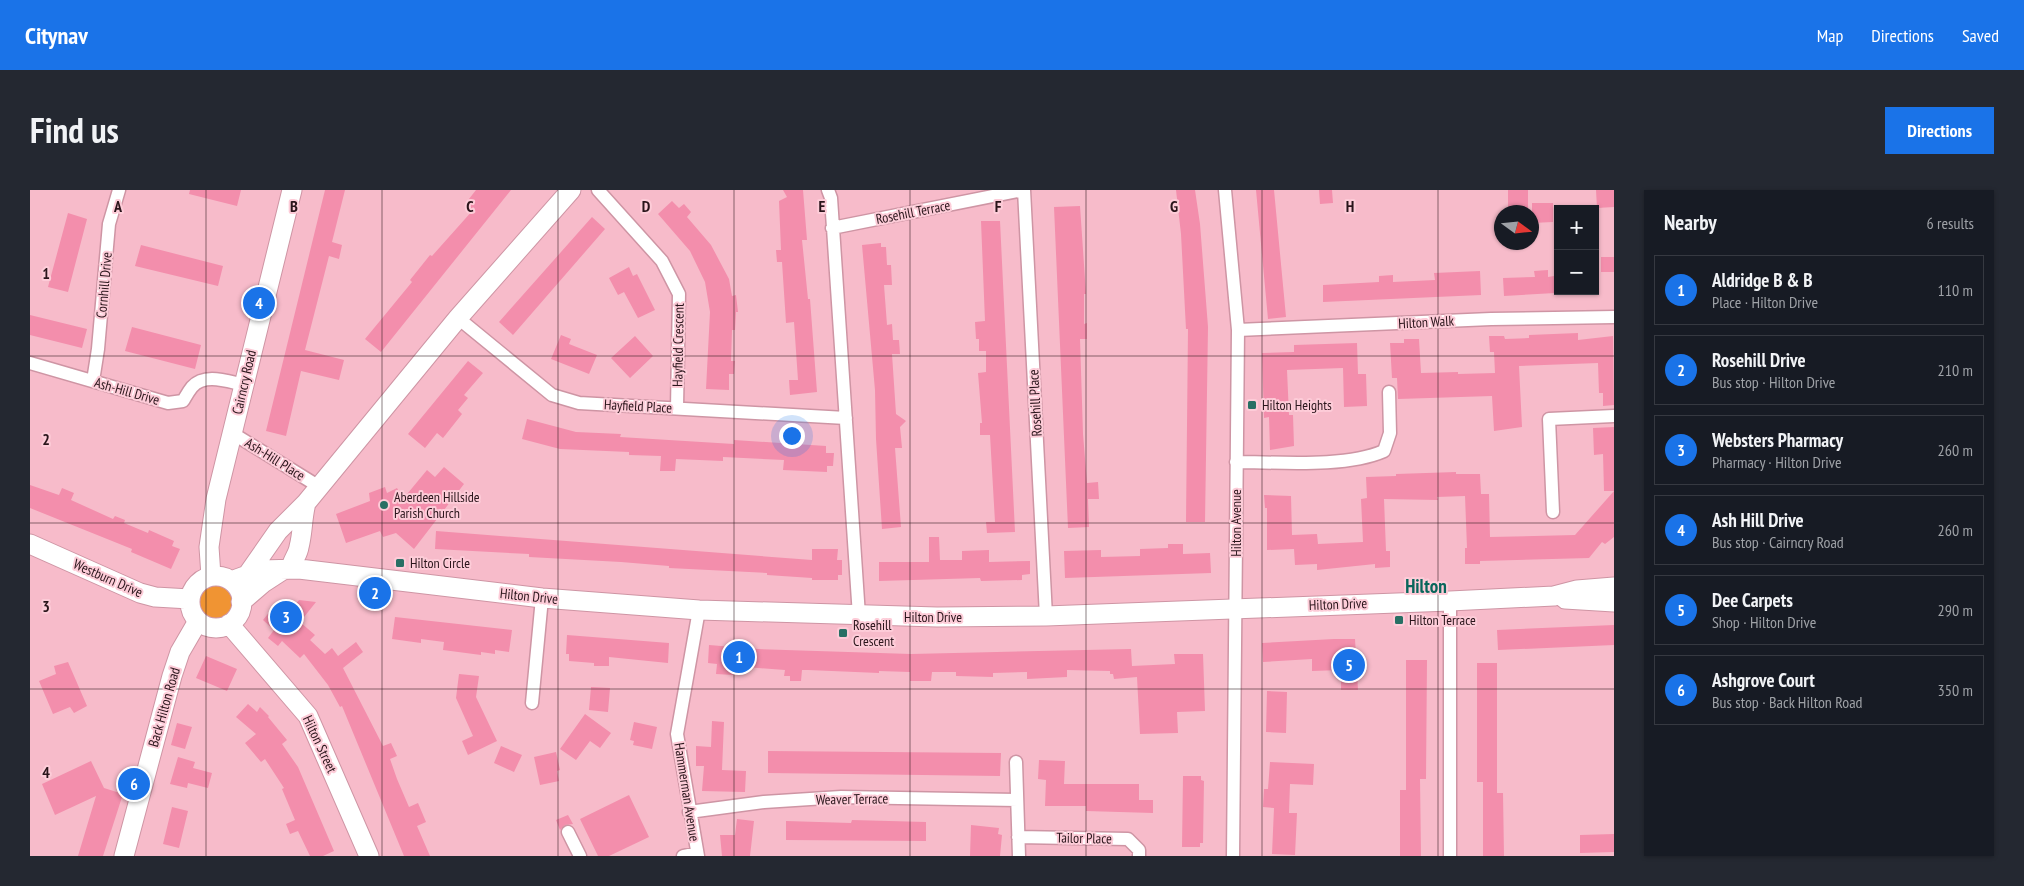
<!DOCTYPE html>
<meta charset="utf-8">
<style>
:root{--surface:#171b24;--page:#242831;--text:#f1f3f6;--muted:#9ea1a6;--line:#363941;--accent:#1a73e8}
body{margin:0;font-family:"PT Sans Narrow",sans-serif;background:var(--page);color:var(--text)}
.controls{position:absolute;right:15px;top:15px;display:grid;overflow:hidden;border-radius:0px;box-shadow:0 1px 4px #0004}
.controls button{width:45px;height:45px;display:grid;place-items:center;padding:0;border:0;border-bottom:1px solid var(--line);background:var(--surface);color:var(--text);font:25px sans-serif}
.compass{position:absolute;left:1464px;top:15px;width:45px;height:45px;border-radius:50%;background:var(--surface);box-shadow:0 1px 4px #0004;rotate:105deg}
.you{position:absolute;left:761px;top:245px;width:18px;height:18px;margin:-12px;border:4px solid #fff;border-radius:50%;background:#1a73e8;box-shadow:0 0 0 8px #1a73e833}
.badge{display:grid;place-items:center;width:32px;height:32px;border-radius:50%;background:var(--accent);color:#fff;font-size:16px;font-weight:700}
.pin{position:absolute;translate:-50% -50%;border:2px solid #fff;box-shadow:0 1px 5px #0006}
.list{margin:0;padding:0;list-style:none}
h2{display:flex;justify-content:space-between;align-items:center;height:65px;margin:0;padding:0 20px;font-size:21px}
h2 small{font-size:16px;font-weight:400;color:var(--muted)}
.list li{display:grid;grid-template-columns:32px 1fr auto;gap:15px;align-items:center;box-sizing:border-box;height:70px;margin:0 10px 10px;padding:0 10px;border:1px solid var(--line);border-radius:0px}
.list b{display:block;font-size:19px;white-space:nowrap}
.list p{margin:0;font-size:16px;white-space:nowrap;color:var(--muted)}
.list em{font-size:16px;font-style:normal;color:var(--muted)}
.map{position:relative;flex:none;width:1584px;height:666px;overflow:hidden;border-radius:0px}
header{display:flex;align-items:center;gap:30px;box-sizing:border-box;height:70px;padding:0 25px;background:var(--accent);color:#fff}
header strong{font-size:24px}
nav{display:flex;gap:28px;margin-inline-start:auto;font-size:18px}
.intro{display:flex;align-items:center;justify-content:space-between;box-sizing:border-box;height:120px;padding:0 30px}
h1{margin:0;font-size:35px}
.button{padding:12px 22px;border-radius:0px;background:var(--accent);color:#fff;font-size:18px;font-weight:700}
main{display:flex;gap:30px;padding:0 30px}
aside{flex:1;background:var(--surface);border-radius:0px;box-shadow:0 1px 4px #0004}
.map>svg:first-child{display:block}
.green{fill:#f09433}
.building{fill:#f38eac}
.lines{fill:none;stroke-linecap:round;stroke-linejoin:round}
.street-casing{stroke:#ce95a4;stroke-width:15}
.secondary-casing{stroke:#ce95a4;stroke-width:21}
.street{stroke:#fff;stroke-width:12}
.secondary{stroke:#fff;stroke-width:19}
.grid{fill:none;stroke:#2a151b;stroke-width:1;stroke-opacity:0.55}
.poi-dot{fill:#286f64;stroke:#fdccd8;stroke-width:2}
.labels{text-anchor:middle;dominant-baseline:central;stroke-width:4;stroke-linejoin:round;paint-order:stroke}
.street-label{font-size:14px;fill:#2a151b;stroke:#fdccd8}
.poi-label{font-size:14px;fill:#2a151b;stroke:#fdccd8;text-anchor:start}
.district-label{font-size:19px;font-weight:bold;fill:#09665b;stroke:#fdccd8}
.grid-label{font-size:16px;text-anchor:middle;font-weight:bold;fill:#2a151b;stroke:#fdccd8;stroke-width:4;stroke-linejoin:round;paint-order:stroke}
</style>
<header>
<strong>Citynav</strong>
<nav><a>Map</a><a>Directions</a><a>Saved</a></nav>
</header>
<div class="intro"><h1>Find us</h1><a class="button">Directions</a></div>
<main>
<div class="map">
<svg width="1584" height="666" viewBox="0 0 1584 666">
<rect width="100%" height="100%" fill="#f7bbca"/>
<!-- green -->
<path class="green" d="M170 412a16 16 0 1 1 32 0a16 16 0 1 1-32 0Z"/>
<!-- building -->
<path class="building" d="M160,0H211L207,16L159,4Z
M295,0H315L302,52L312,55L309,69L299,66L275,160L314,170L309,190L271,181L256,246L236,241Z
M446,0H481L351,162L335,149L382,92L380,90L400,65L402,66L443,20L435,14Z
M753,0H773L777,50H772L778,109H780L787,202L760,205L759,190H768L764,132L756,133L752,72H747L746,60H751L749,11L757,7Z
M1146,0H1165L1170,34L1178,137L1175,332H1156L1158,139H1156L1151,44Z
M1226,0H1244L1256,127L1238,129Z
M1289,0H1302L1303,13L1290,14Z
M1478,0H1498V22H1483L1478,18Z
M1566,0H1584V17L1567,18Z
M642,11L649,18L654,14L661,22L657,27L681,55L699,89L702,106L706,105L708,122H706L705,140H702L701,171H705L704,184H699V200L676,199L680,122L675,92L660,61L628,24Z
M1502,13H1523V32L1502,33Z
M1050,16L1056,104H1054V134L1057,133V149H1050L1053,244L1057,293L1068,292L1069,309H1058L1059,337L1038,338L1024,17Z
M38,23L57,29L38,102L18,97Z
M562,27L575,39L483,145L469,132Z
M951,31H970L985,342L957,343L956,332H965L960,245H950V233H952L948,183L956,182V161H949V149H946L945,132L955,131Z
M851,53V57H856L857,75H861L862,95H854L857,135L862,134L863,150H869L870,164H862L866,224L876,231L870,237L872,258H865L871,337L852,339L846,249L845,200L832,55Z
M111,55L193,76L188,96L105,76Z
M1571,67H1584V82H1571Z
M599,77L603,86L607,84L625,120L608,128L594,102L588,105L579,88Z
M1518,80V87L1524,86L1525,103L1474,106L1473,88L1505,87L1504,81Z
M1450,81L1451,105L1293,112V95L1349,92V86L1363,85V92L1405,90L1404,83Z
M0,125L57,139L52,158L0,145Z
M102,137L171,155L165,179L95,161Z
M1548,143V150L1583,146L1584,215L1573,216V203H1569L1568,173L1489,176L1492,237L1464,241L1462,206L1368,209L1367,188H1362L1360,153H1374V149H1389L1391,183L1428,182V184L1465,183L1464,162H1460L1459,146H1474L1475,149L1499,148V145Z
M531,145L541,149L539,154L567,165L559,184L521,169Z
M605,146L623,166L600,188L581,168Z
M1327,153L1328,184H1336L1337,216L1314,217L1313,178L1257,180L1259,225H1263L1264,256L1240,260L1239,227L1234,228L1232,163L1264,162V155Z
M438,171L453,183L434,205L438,208L428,220L432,224L413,248L407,243L395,258L378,244Z
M497,229L546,242L591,244L590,247L704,254V250L796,256V263H804L803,276H797V282L753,280L754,270L693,267V271L646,269L645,281H630L631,266L599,265V262L530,259L492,249Z
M1584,237V301H1574L1573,264L1564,265L1563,238Z
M414,277L434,294L384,359L366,343L353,347L350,341L316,353L306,324L340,311L339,303L355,297L357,303L367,298L373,309L397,280L405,287Z
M1426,282V284H1450L1451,304H1459L1460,347L1545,345L1584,301V347L1575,354L1572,352L1559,368L1450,371V374H1435V358H1437L1435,306L1407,307L1408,310L1354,309L1356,361H1360V377L1345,378V374L1287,380V374L1265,375L1264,359L1237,360V318H1235L1234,305L1261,306L1262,345L1287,344L1288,354L1333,352L1331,309L1337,308L1336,287L1366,286V284Z
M0,295L26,304L29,305L32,298L44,303L41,310L83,329L85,326L95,330L94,333L118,343L119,340L144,351L142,356L150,359L141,379L101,362L102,359L0,318Z
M406,341L782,370V359H808L807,370H812V385H808V390H782V388L737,385V383L639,378V376L591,372L499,367V364L405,359Z
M899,347H909L910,370H932V361L959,360V372L1000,371V384L992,385V390L951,391L950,388L849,391V372H899Z
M1138,354H1153V364L1180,363L1181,383L1035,388L1034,361L1071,360V367L1110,366V359L1138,358Z
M249,410L261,420L269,410L286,412L270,432L285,445L280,450L295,464L302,458L308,466L326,452L333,462L313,478L353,556L361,553L367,566L360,569L367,589L379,617L388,613L396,632L387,636L400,666H374L312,516L310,517L298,495L274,464L270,468L252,451L248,456L238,448L244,440L233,430Z
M365,427L482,440L479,462L465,460V464L451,462V465L413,460L414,452L391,449V453L362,449Z
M1584,435V455L1468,460L1467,440Z
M537,445L639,453L638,473L579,467V476H564V473L539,471V464H536Z
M1304,449H1325L1328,500H1311V480L1282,481V469L1233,472L1232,453Z
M679,455L728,459L881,464L1101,459L1102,476L1145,474L1144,464H1173L1175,521L1147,522L1148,543L1110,544L1107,487L1084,489L1083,484H1080V481L1037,480V487L997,489V482L963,483V487L926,486V482H902L901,491H880V482L849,481V483L778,480H772L771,491H760V486H754L755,480L703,476V485L686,484L687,474L678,473Z
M176,466L207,479L197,501L166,488Z
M1376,470H1397L1396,589H1390L1391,666H1370V600H1376Z
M38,472L57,516L44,523L40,517L23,524L9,491L26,484L24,476Z
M1447,473H1467V603H1473L1474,666H1453V592H1447Z
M429,484L449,486L446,507L467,551L438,565L432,551L443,546L426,508Z
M561,497L580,498L578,522L559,520Z
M1237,501L1257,502L1256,543L1236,542Z
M218,514L227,522L230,517L239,526L238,527L257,550L252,554L268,577L304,661L293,666H280L268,641L260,644L256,634L265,630L252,599L254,598L235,569L231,572L215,553L226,544L206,527Z
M555,524L581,543L570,558L560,551L546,570L530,559Z
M682,531L694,532L692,580L716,581L715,602L672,601L674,576H666V556L681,557Z
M604,532L627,537L622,559L603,555L604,551L600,550Z
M147,533L162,537L155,559L141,555Z
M471,556L492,565L484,582L464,573Z
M738,561L971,563L970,586L738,583Z
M526,562L530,580L527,581L529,591L510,595L504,567Z
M148,567L165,572L163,578L182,583L178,598L158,593L157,598L140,594Z
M1009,570L1035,571L1034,594H1109V610H1123V623L1056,621V616H1015L1016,590L1008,589Z
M61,571L74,598L93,604L73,666H48L66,606L25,625L12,594Z
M1240,572L1284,574L1283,595L1260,594L1259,623H1267L1265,665L1242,664L1244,618L1233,617L1234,599H1238Z
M1153,586H1171V590L1174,591L1173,653H1170V657H1152Z
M599,605L619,647L579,666H568L550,629Z
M142,617L158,621L149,658L133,654Z
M538,625L543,634L535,635L530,640L526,630Z
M707,629L724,631L720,666H692L690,645H705Z
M822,630L896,632V651L756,650V631L821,633Z
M941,635L969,638L968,644L972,645L970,666H940Z
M1584,644V662L1550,663V645Z"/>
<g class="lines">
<!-- street casing -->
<g class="street-casing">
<path id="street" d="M568,0L632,71L649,104L647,218
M798,0L801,8L829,426
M994,0L1016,426
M1195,0L1208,140L1203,666
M802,38L993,0
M428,128L522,205L549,213L816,228
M1208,140L1461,129L1584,127
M0,173L138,213L153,211C156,206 158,202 162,197C175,182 199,192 215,195
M63,191L68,159L79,34L89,0
M202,243L288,296
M1206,272C1249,272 1315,278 1354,261L1360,243L1359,202
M1523,322L1519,229L1584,226
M1420,411V666
M502,513L512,408
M986,572L989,666
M659,622L734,612L811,607L987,610
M538,642L550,666
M988,647L1098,649L1109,660V666
M653,666L667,663
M668,666L647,544L669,420"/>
</g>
<!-- secondary casing -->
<g class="secondary-casing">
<path id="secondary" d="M0,354L110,403L125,407L160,409
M261,379C262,370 268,365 269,357C273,342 272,328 276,313
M218,384L248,341L276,313L428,128L541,0
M181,386L179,357L186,309L262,0
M160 412a26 26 0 1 1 52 0a26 26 0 1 1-52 0Z
M201,391L231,380L269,379L512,408L669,420L907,427L1016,426L1420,411L1524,406L1547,400L1584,397
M1535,409L1584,412
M211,412L233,393L253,380
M199,434L278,526L339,666
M94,666L142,486L150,462L168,431"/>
</g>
<!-- street -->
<use href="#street" class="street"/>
<!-- secondary -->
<use href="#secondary" class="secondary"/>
</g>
<!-- grid -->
<path class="grid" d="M176,0V666M352,0V666M528,0V666M704,0V666M880,0V666M1056,0V666M1232,0V666M1408,0V666M0,166H1584M0,333H1584M0,499H1584"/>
<!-- markers -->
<g class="poi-dot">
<rect x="1217" y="210" width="10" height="10" rx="2.5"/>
<circle cx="354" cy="315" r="5"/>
<rect x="365" y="368" width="10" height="10" rx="2.5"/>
<rect x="1364" y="425" width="10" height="10" rx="2.5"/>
<rect x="808" y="438" width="10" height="10" rx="2.5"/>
</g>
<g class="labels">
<!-- street labels -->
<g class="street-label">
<text transform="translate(883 22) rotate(-11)">Rosehill Terrace</text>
<text transform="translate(74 95) rotate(-85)">Cornhill Drive</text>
<text transform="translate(1396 132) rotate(-3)">Hilton Walk</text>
<text transform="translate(648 155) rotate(-89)">Hayfield Crescent</text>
<text transform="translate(214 192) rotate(-77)">Cairncry Road</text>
<text transform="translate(97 201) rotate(16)">Ash-Hill Drive</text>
<text transform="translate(1005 213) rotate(-93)">Rosehill Place</text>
<text transform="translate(608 216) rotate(3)">Hayfield Place</text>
<text transform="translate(245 269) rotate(32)">Ash-Hill Place</text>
<text transform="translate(1206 333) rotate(-90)">Hilton Avenue</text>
<text transform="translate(78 388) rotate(24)">Westburn Drive</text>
<text transform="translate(499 406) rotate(6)">Hilton Drive</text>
<text transform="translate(1308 414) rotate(-2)">Hilton Drive</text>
<text x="903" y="427">Hilton Drive</text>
<text transform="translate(134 517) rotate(-74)">Back Hilton Road</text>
<text transform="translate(290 554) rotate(65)">Hilton Street</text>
<text transform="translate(657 602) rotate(81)">Hammerman Avenue</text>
<text transform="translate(822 609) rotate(-1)">Weaver Terrace</text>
<text transform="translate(1054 648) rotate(1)">Tailor Place</text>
</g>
<!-- poi labels -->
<g class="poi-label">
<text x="1232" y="215">Hilton Heights</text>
<text x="364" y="307">Aberdeen Hillside<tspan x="364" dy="16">Parish Church</tspan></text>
<text x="380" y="373">Hilton Circle</text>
<text x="1379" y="430">Hilton Terrace</text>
<text x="823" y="435">Rosehill<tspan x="823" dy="16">Crescent</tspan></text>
</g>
<!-- district labels -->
<g class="district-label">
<text x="1396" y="396">Hilton</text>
</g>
</g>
<g class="grid-label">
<text x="88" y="22">A</text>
<text x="264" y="22">B</text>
<text x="440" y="22">C</text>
<text x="616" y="22">D</text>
<text x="792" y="22">E</text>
<text x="968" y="22">F</text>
<text x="1144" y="22">G</text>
<text x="1320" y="22">H</text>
<text x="16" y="89">1</text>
<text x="16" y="255">2</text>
<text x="16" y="422">3</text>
<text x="16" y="588">4</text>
</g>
</svg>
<div class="controls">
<button>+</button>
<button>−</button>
</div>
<svg class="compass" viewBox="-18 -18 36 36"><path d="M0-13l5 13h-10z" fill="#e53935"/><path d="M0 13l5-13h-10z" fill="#9ea1a6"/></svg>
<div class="you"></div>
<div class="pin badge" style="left:709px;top:467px">1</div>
<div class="pin badge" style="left:345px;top:403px">2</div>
<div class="pin badge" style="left:256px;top:427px">3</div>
<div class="pin badge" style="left:229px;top:113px">4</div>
<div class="pin badge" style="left:1319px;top:475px">5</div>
<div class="pin badge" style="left:104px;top:594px">6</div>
</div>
<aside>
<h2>Nearby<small>6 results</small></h2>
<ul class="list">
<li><span class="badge">1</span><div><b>Aldridge B &amp; B</b><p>Place · Hilton Drive</p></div><em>110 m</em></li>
<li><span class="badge">2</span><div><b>Rosehill Drive</b><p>Bus stop · Hilton Drive</p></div><em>210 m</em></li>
<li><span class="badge">3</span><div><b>Websters Pharmacy</b><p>Pharmacy · Hilton Drive</p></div><em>260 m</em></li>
<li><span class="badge">4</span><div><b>Ash Hill Drive</b><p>Bus stop · Cairncry Road</p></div><em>260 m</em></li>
<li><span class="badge">5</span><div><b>Dee Carpets</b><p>Shop · Hilton Drive</p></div><em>290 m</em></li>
<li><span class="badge">6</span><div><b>Ashgrove Court</b><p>Bus stop · Back Hilton Road</p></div><em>350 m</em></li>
</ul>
</aside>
</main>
